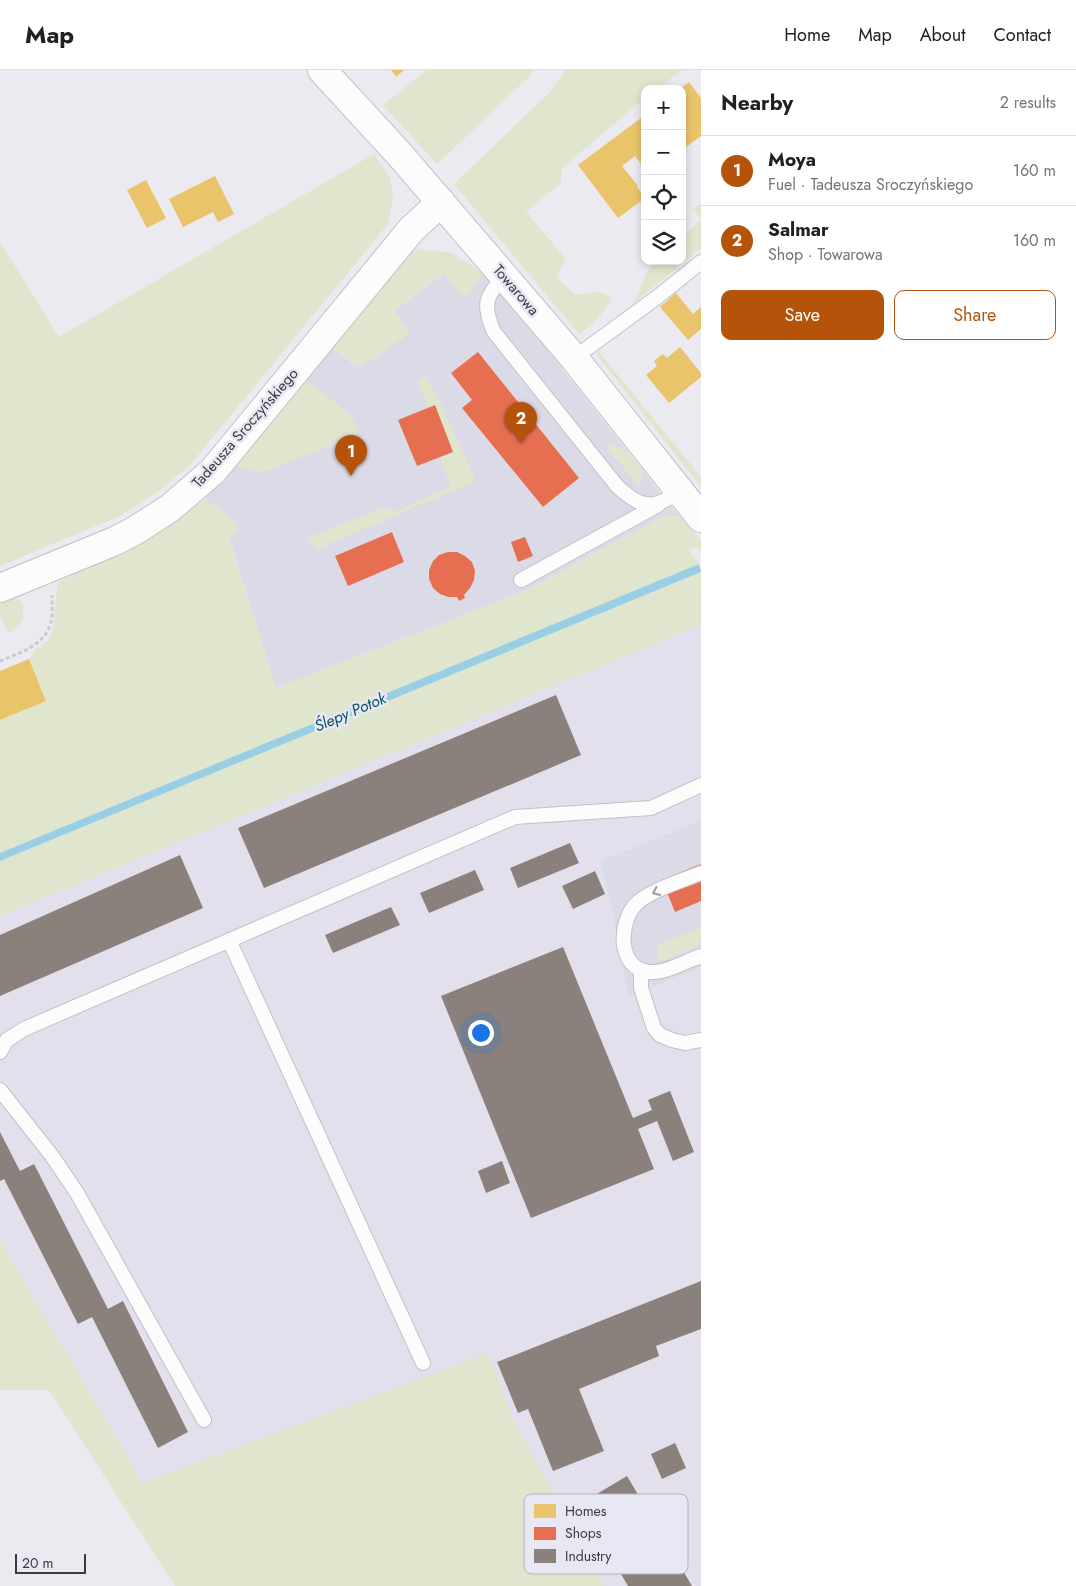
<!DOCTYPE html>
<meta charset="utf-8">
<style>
:root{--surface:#fff;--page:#f2f2f2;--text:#202124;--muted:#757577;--line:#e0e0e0;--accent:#b45309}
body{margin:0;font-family:Jost,sans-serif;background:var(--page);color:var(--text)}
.controls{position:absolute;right:15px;top:15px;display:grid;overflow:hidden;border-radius:10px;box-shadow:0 2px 8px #0003}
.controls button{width:45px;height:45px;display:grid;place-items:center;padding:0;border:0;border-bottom:1px solid var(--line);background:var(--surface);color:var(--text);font:25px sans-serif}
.scale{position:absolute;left:15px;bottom:12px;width:71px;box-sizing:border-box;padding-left:5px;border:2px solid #3a3b3f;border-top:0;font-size:14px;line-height:18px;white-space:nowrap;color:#3a3b3f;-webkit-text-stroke:4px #e7e8f3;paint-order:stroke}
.you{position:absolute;left:480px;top:962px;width:18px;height:18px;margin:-12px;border:4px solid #fff;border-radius:50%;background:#1a73e8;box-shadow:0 0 0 8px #1a73e833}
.badge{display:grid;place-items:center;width:32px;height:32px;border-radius:50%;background:var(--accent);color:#fff;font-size:16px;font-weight:700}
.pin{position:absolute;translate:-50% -41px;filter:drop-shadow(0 1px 2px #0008)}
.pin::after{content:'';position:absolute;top:26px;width:18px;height:15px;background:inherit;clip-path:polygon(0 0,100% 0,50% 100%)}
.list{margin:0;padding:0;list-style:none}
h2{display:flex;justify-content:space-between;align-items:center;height:65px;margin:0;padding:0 20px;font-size:21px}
h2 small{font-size:16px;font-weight:400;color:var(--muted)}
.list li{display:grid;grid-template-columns:32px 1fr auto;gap:15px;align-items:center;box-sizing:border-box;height:70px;padding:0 20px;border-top:1px solid var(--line)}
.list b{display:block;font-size:19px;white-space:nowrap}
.list p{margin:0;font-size:16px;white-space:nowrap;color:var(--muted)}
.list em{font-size:16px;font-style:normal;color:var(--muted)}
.actions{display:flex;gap:10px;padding:15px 20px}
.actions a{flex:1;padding:11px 0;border:1px solid var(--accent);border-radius:10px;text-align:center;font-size:18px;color:var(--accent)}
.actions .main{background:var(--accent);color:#fff}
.icon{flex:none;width:28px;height:28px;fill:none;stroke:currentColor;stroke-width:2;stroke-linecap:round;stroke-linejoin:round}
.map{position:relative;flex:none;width:701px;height:1516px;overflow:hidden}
header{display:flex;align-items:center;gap:30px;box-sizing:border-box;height:70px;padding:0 25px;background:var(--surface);border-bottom:1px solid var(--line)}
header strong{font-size:24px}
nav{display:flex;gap:28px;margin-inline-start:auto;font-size:18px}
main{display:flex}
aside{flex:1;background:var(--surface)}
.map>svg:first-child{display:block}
.built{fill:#dbdbe8}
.industrial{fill:#e3dfec}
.green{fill:#e0e5ce}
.water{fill:#98cfe4}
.homes{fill:#e9c46a}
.shops{fill:#e76f51}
.industry{fill:#8a817c}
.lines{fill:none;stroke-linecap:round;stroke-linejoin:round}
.lane-casing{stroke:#c1c1c6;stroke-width:16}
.street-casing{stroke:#c1c1c6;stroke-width:30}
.path{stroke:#cacbcc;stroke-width:3;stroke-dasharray:4 2.5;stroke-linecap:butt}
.lane{stroke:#fcfcfd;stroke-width:14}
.street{stroke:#fcfcfd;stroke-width:28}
.oneway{stroke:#9b9c9e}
.labels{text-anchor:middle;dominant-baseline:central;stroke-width:5;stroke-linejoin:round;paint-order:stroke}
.street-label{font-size:15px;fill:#3a3b3f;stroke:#e7e8f3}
.water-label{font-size:16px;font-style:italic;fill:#0c5164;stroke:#e7e8f3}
.key{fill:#e7e8f3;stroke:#b3b4bd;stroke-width:1}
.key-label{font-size:14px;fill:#3a3b3f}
</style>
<header>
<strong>Map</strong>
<nav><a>Home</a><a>Map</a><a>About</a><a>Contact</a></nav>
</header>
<main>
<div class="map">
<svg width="701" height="1516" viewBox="0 0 701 1516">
<rect width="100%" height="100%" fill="#eaeaf0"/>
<!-- built -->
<path class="built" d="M482,202L511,234L679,446H664L521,523L276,618L229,467L236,452L205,429L233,395L260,402L271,399L356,365L302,309L333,273L334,279L356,296H360L410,263L394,241L444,203L461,224L468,225L481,208Z
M701,750V897L628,928L614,850L600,791Z"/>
<!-- industrial -->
<path class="industrial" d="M701,555V750L600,791L614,850L628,928L701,897V1516H184L138,1404L0,1171V846Z"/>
<!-- green -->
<path class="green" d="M427,0H534L530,6L437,94L383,35Z
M566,0H682L657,19H645V28L562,98L561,113L526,142L565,188L557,208L576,225L598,221L612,228C603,242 594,256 579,264L454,114L551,21Z
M374,84L390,107L393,128L388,154L189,396L155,424L120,446L0,496V172L59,267Z
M701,133V178L634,233L648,200L657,191H682V167L701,149L693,139Z
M419,178L430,181L449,182L482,202L481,208L468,225H461L444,203L394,241L410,263L364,295L356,296L332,276L404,188Z
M599,282L701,407V417L596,284Z
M425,306L440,332L476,411L317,479L307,468L383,438L395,441L451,417L440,387L453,382L435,336L429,338L418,313Z
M302,309C316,319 363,346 357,365L271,399L260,402L233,395Z
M611,374L617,377H623L642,400V406L638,415L607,378Z
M205,429L236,452C239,460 236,463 229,468L276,618L521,523L664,446H679L701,470V483L695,477L689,481L699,494L0,783V650L46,631L29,589L36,579L48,571L54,555L57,516L60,511L74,505L73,499L135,475L161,461Z
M701,502V555L0,846V791Z
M15,526L23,534C24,552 23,553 8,563L1,547H0V530Z
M701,857V874L662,891L657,888V876Z
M0,1171L138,1404L142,1413L488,1283L514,1352L605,1516H175L49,1320H0Z"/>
<!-- water -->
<path class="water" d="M699,494L701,502L0,791V783Z"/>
<!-- homes -->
<path class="homes" d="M391,0H404L396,7Z
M689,12L701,28V66L682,80V19H680Z
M645,45V99L635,86L622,96L638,116L637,117L645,128L618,148L578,95Z
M215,106L234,144L218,152L213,142L183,157L169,129Z
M146,110L166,148L147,158L127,120Z
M676,223L693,244L701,237V259L688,270L660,237Z
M680,277L701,303V307L669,333L646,305L657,296L654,291L663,284L667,288Z
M29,589L46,631L0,650V601Z"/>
<!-- shops -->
<path class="shops" d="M478,282L579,408L543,437L462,338L472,330L451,303Z
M435,335L453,382L417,396L398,350Z
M392,462L404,492L348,516L335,486Z
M525,467L533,486L518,492L511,472Z
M448,482H457L465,486L472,492L475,501L474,510L470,518L464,525L465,528L459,531L457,527H448L440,524L433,518L429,509V500L433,491L439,485Z
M701,794V831L675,842L662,810Z"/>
<!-- industry -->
<path class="industry" d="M556,625L581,685L264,818L238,758Z
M570,773L579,793L518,818L510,798Z
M180,785L203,838L0,926V865Z
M475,800L484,820L429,843L420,823Z
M595,801L605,824L573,839L562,816Z
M391,837L400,855L333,883L325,865Z
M563,877L633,1048L652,1040L648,1030L670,1021L694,1082L673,1091L657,1051L638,1059L654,1099L531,1148L441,926Z
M0,1062L20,1101L34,1094L108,1239L123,1231L188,1362L158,1378L92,1247L78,1254L4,1109L0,1111Z
M502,1091L510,1113L486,1123L478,1101Z
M701,1211V1259L656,1276L659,1286L579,1319L604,1381L553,1401L528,1339L518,1343L497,1292Z
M675,1373L686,1398L662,1409L651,1384Z
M627,1406L692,1516H628L580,1434Z"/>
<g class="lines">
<!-- lane casing -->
<g class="lane-casing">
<path id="lane" d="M505,207C484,225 483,237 494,262L617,416C640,438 654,441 679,421
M574,288L660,225L701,192
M521,510L658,435
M701,803C682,811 654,819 638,832C618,850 616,899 650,902C666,903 686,891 701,886
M229,870L423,1293
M641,900V918L654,958L660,965L672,970L685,973L701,970
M0,982L7,970L24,959L515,747L651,738L701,715
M0,1020L52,1086L77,1123L204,1350"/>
</g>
<!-- street casing -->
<g class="street-casing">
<path id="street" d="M322,0L401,86L574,288L701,448
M0,518L115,471L136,460L170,438L213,401L411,160L441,132"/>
</g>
<!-- path -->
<path class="path" d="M0,591C19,583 45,576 51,552C53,544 52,534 52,525"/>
<!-- lane -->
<use href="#lane" class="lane"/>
<!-- street -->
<use href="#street" class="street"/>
</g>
<!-- one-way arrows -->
<defs><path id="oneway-chevron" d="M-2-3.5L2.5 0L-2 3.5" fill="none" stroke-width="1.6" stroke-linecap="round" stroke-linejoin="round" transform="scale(1.25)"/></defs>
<use class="oneway" href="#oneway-chevron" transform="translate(656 822) rotate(155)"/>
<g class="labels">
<!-- street labels -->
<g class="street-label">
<text transform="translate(516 220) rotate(49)">Towarowa</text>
<text transform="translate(245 358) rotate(-49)">Tadeusza Sroczyńskiego</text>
</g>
<!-- water labels -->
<g class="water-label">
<text transform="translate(350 642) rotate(-23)">Ślepy Potok</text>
</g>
</g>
<!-- legend -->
<rect x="524" y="1424" width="164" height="80" rx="8" class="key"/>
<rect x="534" y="1434" width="22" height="14" fill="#e9c46a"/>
<rect x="534" y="1457" width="22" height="13" fill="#e76f51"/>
<rect x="534" y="1479" width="22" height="14" fill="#8a817c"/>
<g class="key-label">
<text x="565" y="1446">Homes</text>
<text x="565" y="1468">Shops</text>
<text x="565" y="1491">Industry</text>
</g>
</svg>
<div class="controls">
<button>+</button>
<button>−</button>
<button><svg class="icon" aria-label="locate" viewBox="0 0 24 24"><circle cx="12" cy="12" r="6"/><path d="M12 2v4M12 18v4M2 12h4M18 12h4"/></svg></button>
<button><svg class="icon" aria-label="layers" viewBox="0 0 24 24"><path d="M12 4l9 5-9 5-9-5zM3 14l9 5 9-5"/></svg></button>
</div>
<div class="scale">20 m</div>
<div class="you"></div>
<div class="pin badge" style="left:351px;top:406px">1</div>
<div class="pin badge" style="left:521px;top:373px">2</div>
</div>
<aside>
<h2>Nearby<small>2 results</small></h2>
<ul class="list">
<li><span class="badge">1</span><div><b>Moya</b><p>Fuel · Tadeusza Sroczyńskiego</p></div><em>160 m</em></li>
<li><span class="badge">2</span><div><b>Salmar</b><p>Shop · Towarowa</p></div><em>160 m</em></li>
</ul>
<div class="actions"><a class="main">Save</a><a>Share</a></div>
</aside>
</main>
